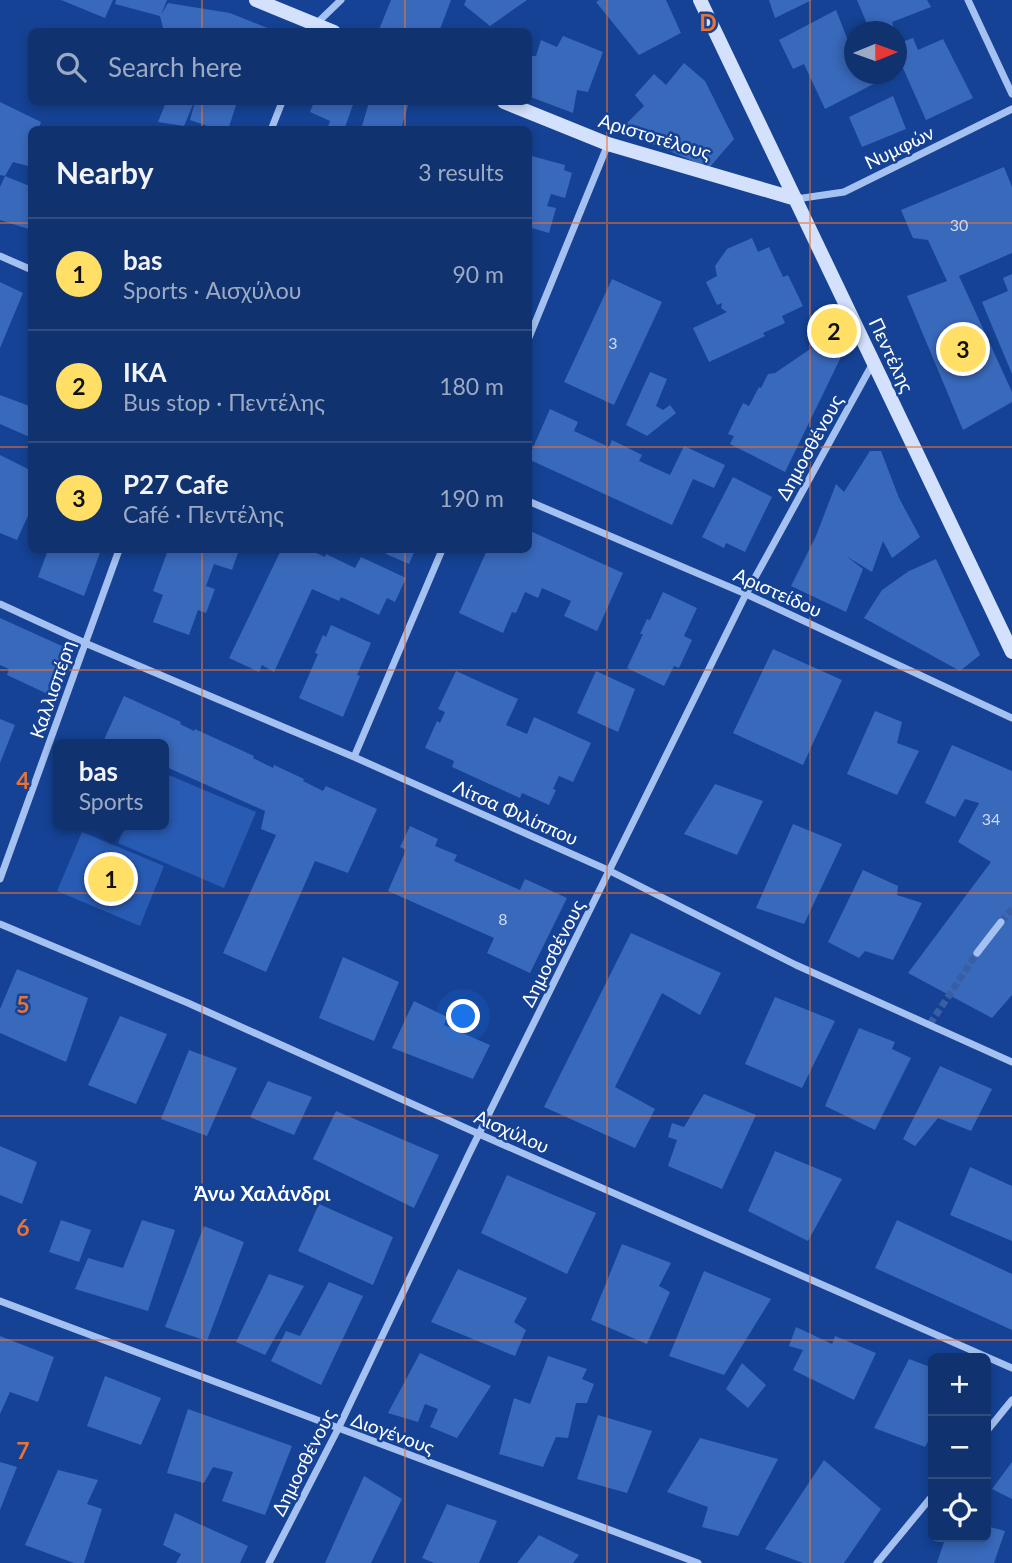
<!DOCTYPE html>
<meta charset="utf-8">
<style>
:root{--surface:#10326f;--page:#193a74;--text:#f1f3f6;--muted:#9caac3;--line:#304d82;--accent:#ffdf65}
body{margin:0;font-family:Lato,sans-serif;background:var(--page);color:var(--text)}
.controls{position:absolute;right:21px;bottom:21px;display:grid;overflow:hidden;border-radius:10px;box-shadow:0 4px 10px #0003}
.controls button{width:63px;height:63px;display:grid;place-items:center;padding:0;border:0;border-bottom:2px solid var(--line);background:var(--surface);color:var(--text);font:35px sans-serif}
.compass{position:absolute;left:844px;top:21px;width:63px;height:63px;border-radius:50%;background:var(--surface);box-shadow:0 4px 10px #0003;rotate:89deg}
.you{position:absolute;left:464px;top:1017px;width:24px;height:24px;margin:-18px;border:5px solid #fff;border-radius:50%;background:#1a73e8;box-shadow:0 0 0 10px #1a73e833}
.badge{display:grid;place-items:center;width:46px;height:46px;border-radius:50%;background:var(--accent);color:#111;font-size:23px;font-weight:700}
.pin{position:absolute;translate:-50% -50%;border:4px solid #fff;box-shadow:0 2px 7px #0006}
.popup{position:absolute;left:53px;top:739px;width:116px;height:91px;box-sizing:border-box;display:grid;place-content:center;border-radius:10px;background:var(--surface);filter:drop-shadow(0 2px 5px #0005);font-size:23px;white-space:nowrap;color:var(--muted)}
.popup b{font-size:26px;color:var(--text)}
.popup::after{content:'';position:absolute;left:50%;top:100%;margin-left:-14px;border:14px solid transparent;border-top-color:var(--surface)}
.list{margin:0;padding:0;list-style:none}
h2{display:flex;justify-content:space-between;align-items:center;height:91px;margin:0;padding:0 28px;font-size:30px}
h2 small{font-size:23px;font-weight:400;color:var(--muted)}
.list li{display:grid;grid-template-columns:46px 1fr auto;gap:21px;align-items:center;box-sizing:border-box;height:112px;padding:0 28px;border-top:2px solid var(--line)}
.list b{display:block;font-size:26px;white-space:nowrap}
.list p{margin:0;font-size:23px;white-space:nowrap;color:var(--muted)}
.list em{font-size:23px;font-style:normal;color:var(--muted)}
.icon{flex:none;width:38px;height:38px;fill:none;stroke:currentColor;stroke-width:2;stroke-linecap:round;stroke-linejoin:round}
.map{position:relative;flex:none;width:1012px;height:1563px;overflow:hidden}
.search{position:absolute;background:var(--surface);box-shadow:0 4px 10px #0003;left:28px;top:28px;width:504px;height:77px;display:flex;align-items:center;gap:18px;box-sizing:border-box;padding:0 24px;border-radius:10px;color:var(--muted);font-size:26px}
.panel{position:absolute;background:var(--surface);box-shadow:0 4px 10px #0003;left:28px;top:126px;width:504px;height:427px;border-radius:10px}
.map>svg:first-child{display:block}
.grass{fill:#285bb3}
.building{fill:#3969bb}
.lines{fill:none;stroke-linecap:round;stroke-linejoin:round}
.street-tunnel{stroke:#385ea4;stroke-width:7;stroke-dasharray:7 3.5;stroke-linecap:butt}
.street{stroke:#a4c1f1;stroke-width:7}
.secondary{stroke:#d3e1fc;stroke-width:14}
.grid{fill:none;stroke:#eb7230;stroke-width:2;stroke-opacity:0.55}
.labels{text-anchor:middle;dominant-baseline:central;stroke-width:5;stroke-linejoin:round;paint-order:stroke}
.number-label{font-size:16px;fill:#cedaee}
.street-label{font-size:19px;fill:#fff;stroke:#154294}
.neighbourhood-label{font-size:21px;font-weight:bold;fill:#fff;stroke:#154294}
.grid-label{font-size:23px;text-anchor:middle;font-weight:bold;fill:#eb7230;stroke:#154294;stroke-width:5;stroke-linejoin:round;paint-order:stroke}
</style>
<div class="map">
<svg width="1012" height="1563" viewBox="0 0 1012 1563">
<rect width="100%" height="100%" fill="#154294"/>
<!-- grass -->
<path class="grass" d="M164,773L256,812L224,888L118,843L125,825H164Z
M82,832L164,866L140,926L57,891Z"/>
<!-- building -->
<path class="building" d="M61,0H113L105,18Z
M116,0H167L161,15L168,3L230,13L275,31L164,32L160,16L115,4Z
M391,0H451L439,32H378Z
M466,0H527L490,26L464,5Z
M599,0H666L681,33L639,55L596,2Z
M769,0H812L775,18Z
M857,0H927L931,7L892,22L895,32H872L886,25L870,31Z
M836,10L849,43L855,40V74H893L825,109L804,64L793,69L779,40Z
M563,36L603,52L588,92L577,90L573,113L528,96V56H536L541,40L557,47Z
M897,36L899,43L913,38L918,50L943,39L973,98L926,120L903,68L897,71Z
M684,63L705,81L734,139L709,168L620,130L644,106L635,95L654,74L666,85Z
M893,96L906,129L862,147L849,117Z
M0,102L41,122L38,130H32V153L28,166L13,162L5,176L32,187V230L0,220V187L5,176L0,175Z
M166,102H194L184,126L158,122Z
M195,102H237L228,130H219L190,120Z
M314,102H354L344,130H327L330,121L310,112Z
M369,102H409L401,130H361Z
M528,155L565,165L564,170L572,173L565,198L551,194L547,206L556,208L549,233L528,227Z
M1004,167L1012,187V253L959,276L1012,392V402L963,430L907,296L947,281L928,240L913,238L901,210Z
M752,238L758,252L769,247L783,277L788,275L803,306L782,316L785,323L763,333L765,336L709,362L693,328L727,312L721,308L722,303L717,305L706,282L717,276L715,266L727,249Z
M1012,274V374L982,302L1008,291L1003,278Z
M612,279L662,302L614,405L564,382Z
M0,282L23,293L0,348Z
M819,343L842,355L785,472L730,444L734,436L728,434L743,403L749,406L759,387L761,388L768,374L775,373Z
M650,372L667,379L656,406L663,410L670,405L676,413L647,436L626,425Z
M0,395L32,407V438L0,424Z
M550,409L578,422L574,431L609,447L612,440L642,455L639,461L670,475L684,446L725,465L714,488L693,479L672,525L528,459Z
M870,451H881L899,498L920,537L892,558L883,541L872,572L846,556L863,569L846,612L791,586L816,536L836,484L844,492Z
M0,455L32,471V507L17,540L0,533Z
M733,477L772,497L745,552L726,543L724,548L702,537Z
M528,530L623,573L597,631L564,616L571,601L542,588L538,598L525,592L516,613L512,612L503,633L459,613L487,550H528Z
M48,550H101L84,596L38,577Z
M168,550H239L232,570L214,564L206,586L215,589L206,613L198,610L189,635L153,622L163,595L153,591Z
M281,550H310L325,557L326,554L355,568L361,557L406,578L395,602L387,598L379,615L341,597L339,601L312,589L274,672L262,665L259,672L229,658Z
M388,550H415L409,564L386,554Z
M936,559L980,655L960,671L864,618L882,590L909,571Z
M663,592L697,608L684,636L692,640L679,668L674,666L664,686L627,668L643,634H640L647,619L650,620Z
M0,618L73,651L54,697L7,675L9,669L0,665Z
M331,625L371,643L357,675L360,676L343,717L299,698L318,654L315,653L323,635L326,637Z
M773,649L842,680L803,765L733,733Z
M456,671L518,699L506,725L527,734L534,717L591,743L573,782L559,776L553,789L556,790L549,805L522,793L520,798L452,767L454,761L425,748L437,721L440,723L445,712L438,709Z
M596,671L635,689L618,732L577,713Z
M124,696L181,722L180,724L194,731L195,729L254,756L253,758L273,768L274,765L304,779L303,781L323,791L326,786L377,809L348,873L315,861L266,972L223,953L276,835L261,829L265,811L164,766V744H102Z
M875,711L902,722L897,743L919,751L897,795L847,774Z
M0,719L15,725L0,763Z
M952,745L1012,771V995L992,1018L908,973L991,862L958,842L979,803L965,799L955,817L925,803Z
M715,784L763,801L737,855L684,834Z
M793,824L842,844L804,924L756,908Z
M410,826L438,839L435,846L457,855L454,861L520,890L525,879L567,898L530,973L487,953L494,938L388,891L406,850L400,847Z
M863,870L898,886L897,895L922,903L893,960L865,951L859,958L828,942Z
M631,933L721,973L700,1015L662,993L615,1087L655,1109L635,1148L544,1107Z
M343,957L399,982L374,1041L319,1018Z
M17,969L88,998L66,1062L0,1033V1009Z
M775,997L835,1021L802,1088L745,1064Z
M414,1001L447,1017L444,1025L490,1045L473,1079L392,1048Z
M120,1016L167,1034L136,1104L88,1085Z
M859,1028L895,1042L892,1049L911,1058L875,1130L825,1106Z
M189,1050L237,1068L207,1136L161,1119Z
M940,1066L992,1089L971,1131L938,1118L915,1146L903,1139Z
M268,1081L312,1097L294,1135L250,1117Z
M704,1094L756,1115L722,1189L668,1166L677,1140L668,1137L672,1123L684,1127Z
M336,1111L439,1155L414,1208L313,1159Z
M0,1146L37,1162L22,1204L0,1195Z
M775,1151L842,1179L808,1241L748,1211Z
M970,1167L1012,1186V1241L950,1215Z
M507,1175L596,1213L567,1274L481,1233Z
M319,1204L393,1237L373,1285L298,1251Z
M61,1220L91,1230L79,1262L49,1252Z
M142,1220L175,1230L148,1311L75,1289L88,1258L123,1268Z
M897,1220L1012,1274V1330L875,1268Z
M204,1226L244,1242L207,1341L165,1327Z
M622,1244L671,1263L659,1286L670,1292L647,1344L591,1320Z
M458,1269L527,1298L514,1322L526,1330L515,1356L431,1322Z
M704,1271L771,1299L724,1375L669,1356Z
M269,1274L304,1286L265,1355L236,1342Z
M329,1282L363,1296L321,1385L271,1361L286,1331L300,1336Z
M796,1327L832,1344L835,1336L876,1353L854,1400L793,1370L803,1350L789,1346Z
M0,1336L54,1357L38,1402L10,1392L0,1414Z
M420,1353L491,1386L457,1438L430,1427L438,1409L425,1404L418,1422L388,1413Z
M548,1356L587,1369L582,1379L594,1384L587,1403H576L568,1438L556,1437L543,1467L499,1454L514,1398L530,1404Z
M909,1359L933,1368V1432L925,1447L874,1428Z
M742,1363L766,1385L748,1408L726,1389Z
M105,1376L161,1398L141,1445L87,1426Z
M188,1409L292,1446L265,1515L222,1501L233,1472L213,1467L204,1483L167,1473Z
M598,1415L652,1431L627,1493L577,1479Z
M700,1438L778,1459L738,1536L702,1527L708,1507L667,1492Z
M824,1460L881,1509L844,1563H803L765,1549Z
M0,1462L17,1467L0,1510Z
M1012,1462V1499L992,1489Z
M58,1470L98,1480L87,1504L102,1509L84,1563H74L25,1545Z
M364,1476L402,1499L371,1563H325Z
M447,1504L497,1521L479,1563H434L422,1558Z
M175,1513L248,1546L240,1563H176L181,1554L163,1545Z
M986,1526L1005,1531L994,1563H937L945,1539L955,1541L957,1537H986Z
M539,1535L579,1555L573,1563H517Z"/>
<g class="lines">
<!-- street-tunnel -->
<path class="street-tunnel" d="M1001,922L1012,909
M930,1024L977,953"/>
<!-- street -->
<path class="street" d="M968,0L1012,94
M311,32L316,24L341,0
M271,130L282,102
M796,199L844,192L1012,109
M0,256L32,270
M528,340L608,144
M528,501L746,594L1012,718
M0,604L85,643L354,757L610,871L796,965L1012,1062
M354,757L442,550
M0,879L119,550
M0,924L188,1003L479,1134L1012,1368
M977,953L1001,922
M0,1301L698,1563
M986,1432L1012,1400
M269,1563L338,1429L469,1154L746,594L873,363
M877,1563L933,1495"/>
<!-- secondary -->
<path class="secondary" d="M256,0L334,32
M700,0L1012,652
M504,102L608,144L796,199"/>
</g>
<!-- grid -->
<path class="grid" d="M202,0V32M405,0V32M607,0V1563M810,0V1563M202,102V130M405,102V130M0,223H32M528,223H1012M0,447H32M528,447H1012M202,550V1563M405,550V1563M0,670H1012M0,893H1012M0,1116H1012M0,1340H1012"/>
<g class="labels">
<!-- number labels -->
<g class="number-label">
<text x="959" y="224">30</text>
<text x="613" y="342">3</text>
<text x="991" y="818">34</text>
<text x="503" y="918">8</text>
</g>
<!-- street labels -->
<g class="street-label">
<text transform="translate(655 136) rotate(17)">Αριστοτέλους</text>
<text transform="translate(899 147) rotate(-26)">Νυμφών</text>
<text transform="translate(892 355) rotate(65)">Πεντέλης</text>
<text transform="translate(809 447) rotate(-61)">Δημοσθένους</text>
<text transform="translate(778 592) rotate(24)">Αριστείδου</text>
<text transform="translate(52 689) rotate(-71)">Καλλισπέρη</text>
<text transform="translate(516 812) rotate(24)">Λίτσα Φιλίππου</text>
<text transform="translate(552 953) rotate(-63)">Δημοσθένους</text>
<text transform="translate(512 1131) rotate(24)">Αισχύλου</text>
<text transform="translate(393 1433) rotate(20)">Διογένους</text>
<text transform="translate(303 1462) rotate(-63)">Δημοσθένους</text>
</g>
<!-- neighbourhood labels -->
<g class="neighbourhood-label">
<text x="262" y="1192">Άνω Χαλάνδρι</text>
</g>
</g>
<g class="grid-label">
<text x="708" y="31">D</text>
<text x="23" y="789">4</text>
<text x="23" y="1013">5</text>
<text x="23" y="1236">6</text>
<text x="23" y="1459">7</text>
</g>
</svg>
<div class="controls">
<button>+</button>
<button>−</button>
<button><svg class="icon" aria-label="locate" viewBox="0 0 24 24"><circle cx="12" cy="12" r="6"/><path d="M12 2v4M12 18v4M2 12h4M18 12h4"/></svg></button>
</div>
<svg class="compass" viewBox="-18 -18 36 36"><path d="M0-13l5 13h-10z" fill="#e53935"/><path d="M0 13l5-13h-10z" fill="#9caac3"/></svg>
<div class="you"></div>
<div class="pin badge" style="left:111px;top:879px">1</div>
<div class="popup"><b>bas</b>Sports</div>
<div class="pin badge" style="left:834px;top:331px">2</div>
<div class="pin badge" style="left:963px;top:349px">3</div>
<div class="search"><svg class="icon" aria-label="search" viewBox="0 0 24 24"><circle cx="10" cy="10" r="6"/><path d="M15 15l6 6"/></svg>Search here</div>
<section class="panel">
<h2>Nearby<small>3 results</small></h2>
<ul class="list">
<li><span class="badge">1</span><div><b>bas</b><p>Sports · Αισχύλου</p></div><em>90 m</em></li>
<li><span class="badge">2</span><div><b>ΙΚΑ</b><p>Bus stop · Πεντέλης</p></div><em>180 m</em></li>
<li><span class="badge">3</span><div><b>P27 Cafe</b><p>Café · Πεντέλης</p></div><em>190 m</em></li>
</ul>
</section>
</div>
